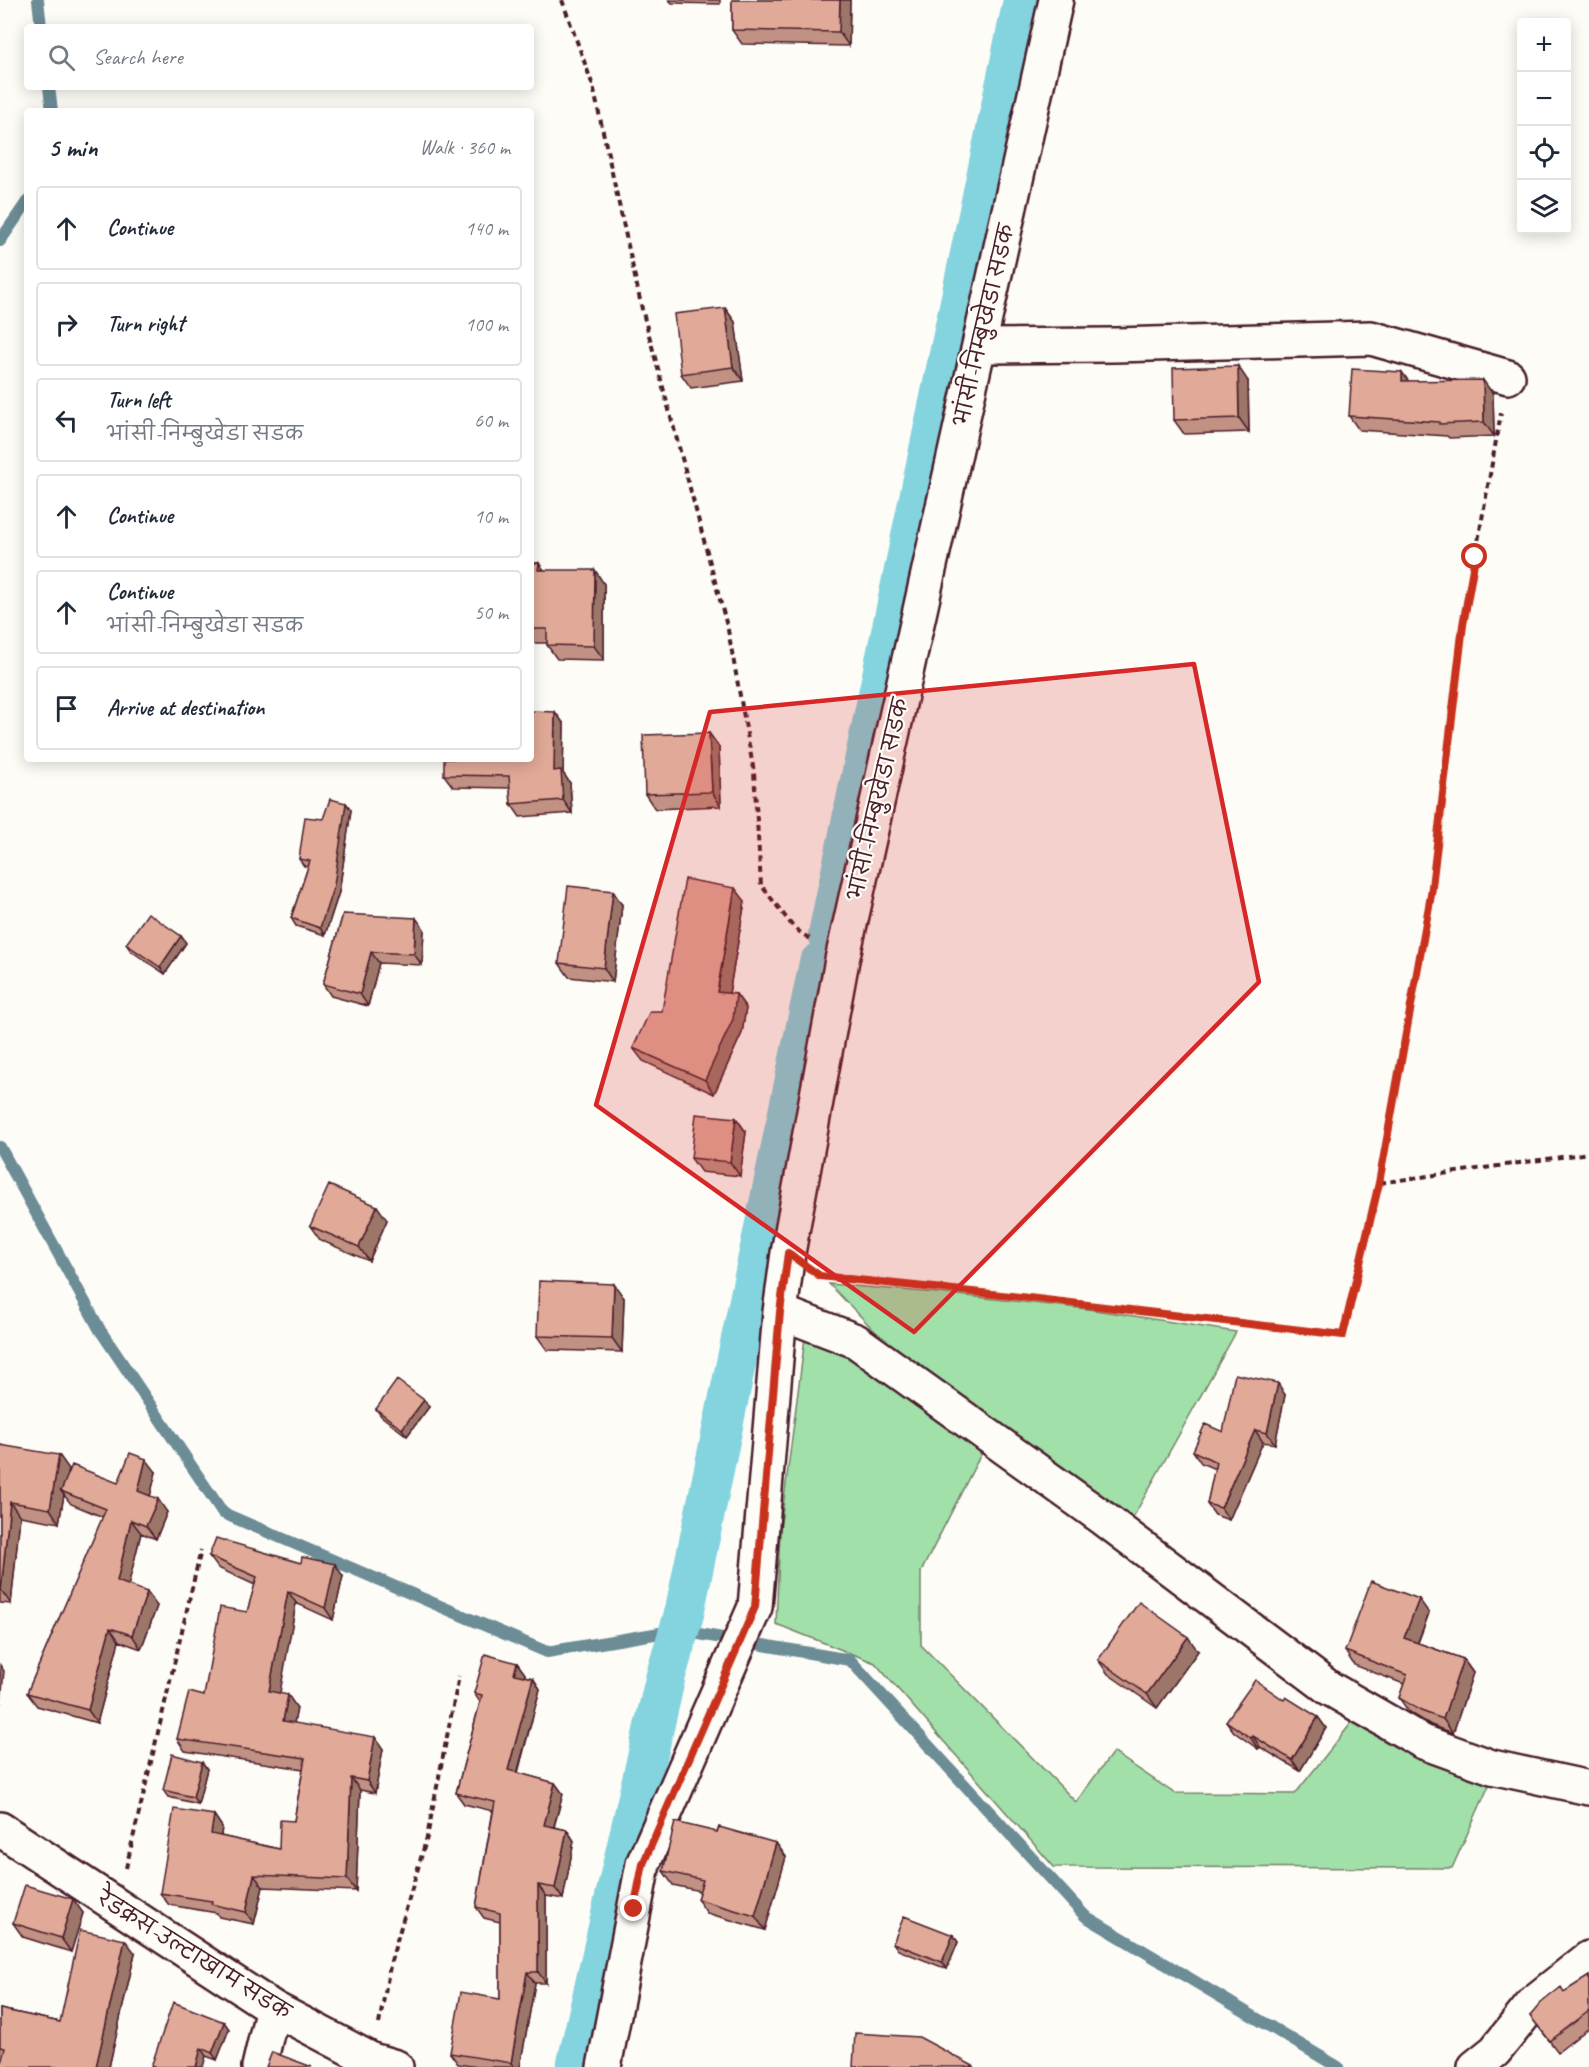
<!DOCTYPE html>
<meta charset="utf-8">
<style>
:root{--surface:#fff;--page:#f6f6f7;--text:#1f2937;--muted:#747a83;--line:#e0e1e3}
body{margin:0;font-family:Caveat,"Playpen Sans Deva",sans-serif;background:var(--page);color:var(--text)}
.controls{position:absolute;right:18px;top:18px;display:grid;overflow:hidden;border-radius:6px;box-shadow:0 3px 15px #0003}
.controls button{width:54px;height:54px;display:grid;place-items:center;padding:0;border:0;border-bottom:2px solid var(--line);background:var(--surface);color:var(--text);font:30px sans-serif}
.stop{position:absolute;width:18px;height:18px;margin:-14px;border:4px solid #c8321e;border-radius:50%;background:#fff}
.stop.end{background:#c8321e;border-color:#fff;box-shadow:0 2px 6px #0008}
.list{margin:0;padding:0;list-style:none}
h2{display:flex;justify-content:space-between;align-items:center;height:78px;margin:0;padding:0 24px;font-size:26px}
h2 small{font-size:20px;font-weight:400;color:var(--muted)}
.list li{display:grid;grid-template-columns:39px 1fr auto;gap:18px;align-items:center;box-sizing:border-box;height:84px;margin:0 12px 12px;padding:0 12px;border:2px solid var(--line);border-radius:6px}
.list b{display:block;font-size:22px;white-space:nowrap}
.list p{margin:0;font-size:20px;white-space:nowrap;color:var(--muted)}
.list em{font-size:20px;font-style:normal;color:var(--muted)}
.icon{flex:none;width:33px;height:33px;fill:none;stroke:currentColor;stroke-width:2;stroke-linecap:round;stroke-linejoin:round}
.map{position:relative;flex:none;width:1589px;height:2067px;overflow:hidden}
.search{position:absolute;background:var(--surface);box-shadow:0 3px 15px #0003;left:24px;top:24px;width:510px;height:66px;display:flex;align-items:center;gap:15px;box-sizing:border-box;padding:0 21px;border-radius:6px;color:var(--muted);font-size:22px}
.panel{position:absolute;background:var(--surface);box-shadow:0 3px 15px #0003;left:24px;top:108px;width:510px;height:654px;border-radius:6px}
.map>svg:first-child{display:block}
.green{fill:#a1e0a8;stroke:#76806a;stroke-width:1.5}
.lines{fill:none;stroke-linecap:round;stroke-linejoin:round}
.stream{stroke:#6c8c96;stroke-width:12}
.canal{stroke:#83d4de;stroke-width:40}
.minor-casing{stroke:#4a1f2b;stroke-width:38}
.path{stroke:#4a1f2b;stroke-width:4;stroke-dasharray:6 4.5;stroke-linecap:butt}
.minor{stroke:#fdfcf7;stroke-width:33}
.wall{fill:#c19183;stroke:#4a1f2b;stroke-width:1.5}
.shaded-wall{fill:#9d766a;stroke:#4a1f2b;stroke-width:1.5}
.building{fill:#e0a998;stroke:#4a1f2b;stroke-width:1.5}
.route{stroke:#c8321e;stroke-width:8}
.marked{fill:#d62828;fill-opacity:0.2;stroke:#d62828;stroke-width:4.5;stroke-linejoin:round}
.labels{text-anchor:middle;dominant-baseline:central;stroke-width:4.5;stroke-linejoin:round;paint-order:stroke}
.street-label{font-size:21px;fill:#4a1f2b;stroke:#fdfcf7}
</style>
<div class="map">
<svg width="1589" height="2067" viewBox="0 0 1589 2067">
<rect width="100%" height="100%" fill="#fdfcf7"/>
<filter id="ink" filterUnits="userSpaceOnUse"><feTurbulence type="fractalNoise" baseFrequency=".0167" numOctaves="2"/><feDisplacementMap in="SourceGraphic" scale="12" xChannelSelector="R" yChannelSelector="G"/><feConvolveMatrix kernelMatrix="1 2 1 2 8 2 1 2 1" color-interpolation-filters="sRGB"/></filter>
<g filter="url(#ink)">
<!-- green -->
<path class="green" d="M829,1284L949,1294L1089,1309L1236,1332L1131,1521L902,1359Z
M806,1330L985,1446L921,1572V1645L1076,1802L1113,1752L1174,1793L1295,1794L1353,1721L1491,1781L1452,1868L1054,1867L875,1663L776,1624L780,1530Z"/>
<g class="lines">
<!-- stream -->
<path class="stream" d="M38,0L41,27
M49,87L52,111
M0,241L27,202
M0,1147L100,1330L223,1513L547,1652L660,1633L699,1634L850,1660L1085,1916L1338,2067"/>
<!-- canal -->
<path class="canal" d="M828,934L1023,0
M576,2067L666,1675L684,1614L819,963"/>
<!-- minor casing -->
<g class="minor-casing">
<path id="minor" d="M979,346L1115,345L1371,338L1508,377
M780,1312L856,1341L1103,1518L1329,1688L1423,1742L1492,1767L1589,1788
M0,1829L273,2008L372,2060L396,2067
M259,2067L273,2008
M604,2067L643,1864L755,1607L780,1312L788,1253L842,960L1056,0
M1475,2067L1495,2051L1535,2001L1589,1958"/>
</g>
<!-- path -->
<path class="path" d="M562,0L593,86L642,309L728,630L754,772L761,885L794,928L810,939
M1379,1183L1431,895L1463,625L1501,413
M821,1277L1020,1297L1343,1335L1379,1183L1589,1153
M126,1868L201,1550
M379,2024L391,1961L427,1837L459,1676"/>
<!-- minor -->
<use href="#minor" class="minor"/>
</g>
<!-- wall -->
<path class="wall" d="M669,0H720V4L672,3Z
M732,0H850L849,46L742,44L732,30Z
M725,308L735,322L743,381L691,388L681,374Z
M1248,381L1249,432L1184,434L1174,420Z
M1408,381L1493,394L1494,436L1449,438L1447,436L1359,430L1349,416Z
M531,563H539L544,570L604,584V660L557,659L547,645V643H531Z
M555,712L564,724L563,773L570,783L572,813L520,817L511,804L510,788L453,787L444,775Z
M709,733L719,747L721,806L655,809L645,794Z
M346,803L351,810L339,892L325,935L296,926L291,918L308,867L304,866L299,859L323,819Z
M745,901L729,993L736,994L746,1008L742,1033L714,1094L643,1061L633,1048Z
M622,905L613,982L569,977L559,963Z
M343,914L424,929L422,965L379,963L368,1006L331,996L323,984Z
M181,936L186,943L165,974L131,951L126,944Z
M736,1118L746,1132L740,1176L701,1172L691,1158Z
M387,1220L369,1261L320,1240L310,1226Z
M624,1298L622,1352L547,1350L537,1336Z
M1285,1395L1275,1444L1263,1442L1229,1520L1215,1515L1207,1504L1215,1469L1201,1463L1193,1451L1223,1432Z
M424,1400L429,1407L407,1436L381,1416L376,1409Z
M0,1445L69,1469L68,1474L118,1483L156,1472L150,1496L167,1512L156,1539L141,1533L128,1585L157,1606L141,1649L119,1641L97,1723L37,1706L27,1693L103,1517L71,1504L64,1495L59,1523L20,1516L11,1604L0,1603Z
M209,1556L343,1576L333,1620L296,1603L279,1694L297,1708L294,1723L383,1749L375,1793L360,1790L356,1891L263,1887L254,1924L219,1917L217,1913L169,1905L160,1893L214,1815L222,1827L221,1836L279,1849L294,1821L303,1769L185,1751L177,1739L204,1696L247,1612L255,1585L218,1568Z
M1429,1613L1418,1643L1463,1659L1473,1673L1453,1733L1431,1725L1409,1712L1399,1698L1404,1684L1354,1665L1345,1651Z
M1198,1651L1157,1708L1108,1674L1098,1660Z
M517,1663L525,1674L524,1676L533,1678L540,1689L518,1773L555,1783L563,1794L554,1827L567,1830L574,1841L563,1899L546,1896V1983H535L520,2067H477L458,2064L450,2053L500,1999V1922L484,1918L476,1907L493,1811L464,1804L456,1793L480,1702L474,1693Z
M1284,1700L1318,1717L1326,1728L1300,1771L1260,1747L1258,1749L1234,1732L1226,1721Z
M202,1762L207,1769L198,1804L168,1797L163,1790Z
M717,1832L776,1843L786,1857L765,1930L707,1913L697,1899L700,1891L673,1885L663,1871Z
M83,1913L71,1952L23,1937L13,1923Z
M953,1935L958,1942L947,1969L898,1950L893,1943Z
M135,1953L109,2067L0,2058V2009L60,2022Z
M1589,1976V2028L1558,2052L1530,2016L1564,1992Z
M224,2022L229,2029L217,2060L206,2056L151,2067Z"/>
<!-- shaded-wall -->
<path class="shaded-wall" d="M840,0H850L849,46L839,32Z
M725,308L735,322L743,381L733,367Z
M1238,366L1248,381L1249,432L1239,418Z
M1402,372L1412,386L1402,381Z
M1483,380L1493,394L1494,436L1484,422Z
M539,563L548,577L538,570Z
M595,570L604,584V660L594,646Z
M555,712L564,724L563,773L570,783L572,813L563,800L554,771Z
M709,733L719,747L721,806L712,792Z
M346,803L351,810L339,892L325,935L320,928Z
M735,888L745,901L727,1005L717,992Z
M613,891L622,905L613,982L604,968Z
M416,918L424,929L422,965L414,954Z
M181,936L186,943L165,974L160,967Z
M371,952L379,963L368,1006L360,994Z
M736,994L746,1008L742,1033L714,1094L705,1080Z
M736,1118L746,1132L740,1176L730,1162Z
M377,1206L387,1220L369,1261L359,1247Z
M614,1284L624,1298L622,1352L612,1338Z
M1278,1383L1285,1395L1275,1444L1267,1433Z
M424,1400L429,1407L407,1436L402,1429Z
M1255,1430L1263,1442L1229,1520L1221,1508Z
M59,1455L69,1469L65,1492L61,1491L64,1495L59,1523L50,1509Z
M146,1459L156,1472L148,1505L138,1491Z
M158,1499L167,1512L156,1539L146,1526Z
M10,1502L20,1516L11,1604L1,1590Z
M131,1520L141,1533L126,1595L117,1581Z
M335,1564L343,1576L333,1620L325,1608Z
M288,1591L296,1603L278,1704L269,1691Z
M147,1592L157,1606L141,1649L132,1635Z
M1419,1599L1429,1613L1414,1652L1404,1638Z
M110,1628L119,1641L97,1723L88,1710Z
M1188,1637L1198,1651L1157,1708L1147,1694Z
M1463,1659L1473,1673L1453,1733L1443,1719Z
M517,1663L525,1674L522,1685L514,1674Z
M0,1665L4,1671L1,1701L0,1699Z
M533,1678L540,1689L515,1781L508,1770Z
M288,1695L297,1708L292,1733L283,1721Z
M1318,1717L1326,1728L1300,1771L1292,1760Z
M1253,1736L1260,1747L1258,1749L1251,1738Z
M375,1737L383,1749L375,1793L367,1781Z
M202,1762L207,1769L198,1804L193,1797Z
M351,1778L360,1790L356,1891L347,1879Z
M555,1783L563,1794L551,1836L544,1825Z
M214,1815L222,1827L219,1846L211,1834Z
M567,1830L574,1841L563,1899L555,1888Z
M776,1843L786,1857L765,1930L755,1916Z
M254,1875L263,1887L254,1924L246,1912Z
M538,1885L546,1896V1983L538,1972Z
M73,1899L83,1913L71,1952L61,1938Z
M953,1935L958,1942L947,1969L942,1962Z
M125,1940L135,1953L109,2067H96Z
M527,1972L535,1983L520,2067H514L511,2063Z
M224,2022L229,2029L217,2060L212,2053Z
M201,2048L206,2056L203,2067H196Z"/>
<!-- building -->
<path class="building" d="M732,0H840L839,32L732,30Z
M725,308L733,367L681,374L674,314Z
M1238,366L1239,418L1174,420L1173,368Z
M1352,369L1402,372V381L1483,380L1484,422L1439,424V422L1349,416Z
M531,563H539L538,570H595L594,646L547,645V629H531Z
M531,711L555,712L554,771L561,770L563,800L511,804L509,776L444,775V759H531Z
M709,733L712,792L645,794L643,735Z
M330,799L346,803L334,885L320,928L291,918L310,861L299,859L305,817L323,819Z
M685,879L735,888L717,992L736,994L733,1019L705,1080L633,1048L650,1011H662Z
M568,886L613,891L604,968L559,963Z
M148,913L181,936L160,967L126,944Z
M343,914L416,918L414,954L371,952L360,994L323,984Z
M696,1114L736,1118L730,1162L691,1158Z
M329,1185L377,1206L359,1247L310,1226Z
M539,1281L614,1284L612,1338L537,1336Z
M1235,1374L1278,1383L1267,1433L1255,1430L1221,1508L1207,1504L1216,1462L1193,1451L1205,1424L1223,1432Z
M397,1380L424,1400L402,1429L376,1409Z
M0,1445L59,1455L50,1509L10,1502L1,1590L0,1589Z
M130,1453L146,1459L138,1491L158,1499L146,1526L131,1520L117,1581L147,1592L132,1635L110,1628L88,1710L27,1693L106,1509L61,1491L72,1465L118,1483Z
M216,1538L301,1563L302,1557L335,1564L325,1608L288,1591L269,1691L288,1695L283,1721L375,1737L367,1781L351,1778L347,1879L254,1875L246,1912L211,1904L212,1901L160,1893L174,1809L214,1815L211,1834L279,1849L280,1820L294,1821L305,1758L177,1739L189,1692L204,1696L220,1607L247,1612L257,1577L209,1556Z
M1371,1581L1419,1599L1404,1638L1463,1659L1443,1719L1421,1711L1399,1698L1407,1675L1345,1651Z
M1139,1602L1188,1637L1147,1694L1098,1660Z
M485,1654L517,1663L514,1674L533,1678L508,1770L555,1783L544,1825L567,1830L555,1888L538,1885V1972H527L511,2063L450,2053L461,1992L500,1999V1913L476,1907L495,1802L456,1793L482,1695L474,1693Z
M1255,1680L1284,1700L1286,1697L1318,1717L1292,1760L1253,1736L1251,1738L1226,1721Z
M172,1754L202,1762L193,1797L163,1790Z
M675,1822L717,1832L719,1827L776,1843L755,1916L697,1899L703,1880L663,1871Z
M25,1885L73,1899L61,1938L13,1923Z
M904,1916L953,1935L942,1962L893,1943Z
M80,1930L125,1940L96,2067H0L5,2048L0,2047V2009L60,2022Z
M1589,1976V2011L1550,2041L1530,2016L1541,2003L1561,1987L1564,1992Z
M173,2002L224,2022L212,2053L201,2048L196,2067H151Z
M855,2033L919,2037L975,2067H853Z
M272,2052L312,2067H266Z"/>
</g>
<g class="lines" filter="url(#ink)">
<!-- route -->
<path class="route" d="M634,1909L643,1864L755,1607L780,1312L788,1253L820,1276L1020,1297L1343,1335L1379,1183L1431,895L1463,625L1475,557"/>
</g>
<!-- marked area -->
<path class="marked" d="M1194,664L1259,982L914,1332L596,1105L710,712Z"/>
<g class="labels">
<!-- street labels -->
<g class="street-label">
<text transform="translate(984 325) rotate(-77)">भांसी-निम्बुखेडा सडक</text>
<text transform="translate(878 799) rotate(-77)">भांसी-निम्बुखेडा सडक</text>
<text transform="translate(194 1955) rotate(32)">रेडक्रस-उल्टाखाम सडक</text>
</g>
</g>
</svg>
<div class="controls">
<button>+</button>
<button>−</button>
<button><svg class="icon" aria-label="locate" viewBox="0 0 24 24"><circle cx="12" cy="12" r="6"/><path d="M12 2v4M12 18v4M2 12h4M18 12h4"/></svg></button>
<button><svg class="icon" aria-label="layers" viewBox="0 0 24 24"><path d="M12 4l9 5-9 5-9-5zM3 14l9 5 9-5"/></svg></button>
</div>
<div class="stop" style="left:1475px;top:557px"></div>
<div class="stop end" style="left:634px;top:1909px"></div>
<div class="search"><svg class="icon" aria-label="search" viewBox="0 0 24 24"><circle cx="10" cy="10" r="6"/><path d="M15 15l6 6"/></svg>Search here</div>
<section class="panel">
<h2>5 min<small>Walk · 360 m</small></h2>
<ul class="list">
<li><svg class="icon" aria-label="ahead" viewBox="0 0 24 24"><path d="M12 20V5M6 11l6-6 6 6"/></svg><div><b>Continue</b></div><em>140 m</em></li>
<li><svg class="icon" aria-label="right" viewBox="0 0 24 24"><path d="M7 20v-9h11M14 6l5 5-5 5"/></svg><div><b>Turn right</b></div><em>100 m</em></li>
<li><svg class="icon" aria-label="left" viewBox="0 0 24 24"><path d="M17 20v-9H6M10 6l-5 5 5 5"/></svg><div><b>Turn left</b><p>भांसी-निम्बुखेडा सडक</p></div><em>60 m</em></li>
<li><svg class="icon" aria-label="ahead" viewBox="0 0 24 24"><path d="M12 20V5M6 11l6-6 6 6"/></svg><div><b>Continue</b></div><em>10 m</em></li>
<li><svg class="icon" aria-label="ahead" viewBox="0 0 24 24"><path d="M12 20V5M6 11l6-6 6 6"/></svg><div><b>Continue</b><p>भांसी-निम्बुखेडा सडक</p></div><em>50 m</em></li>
<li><svg class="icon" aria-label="arrive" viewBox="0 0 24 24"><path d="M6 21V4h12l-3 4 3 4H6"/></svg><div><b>Arrive at destination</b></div></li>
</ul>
</section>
</div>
